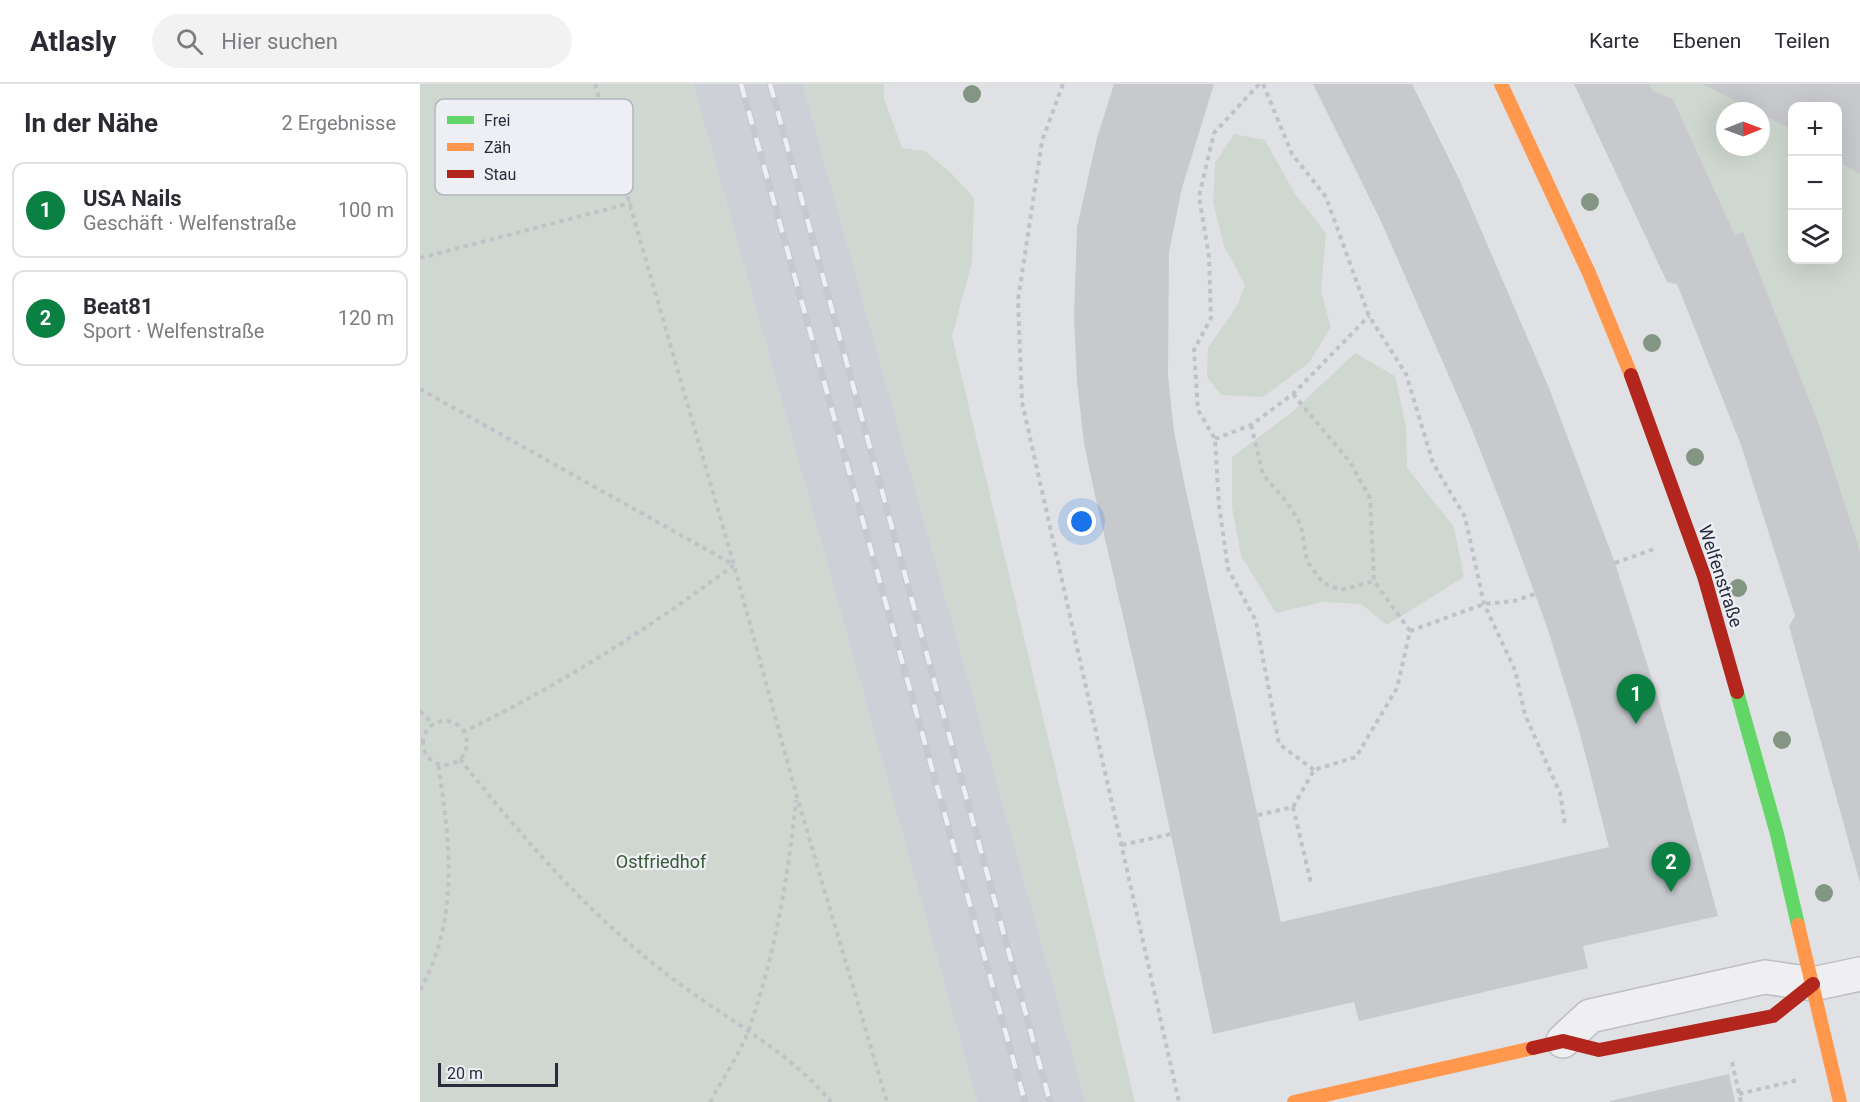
<!DOCTYPE html>
<html lang="de">
<meta charset="utf-8">
<style>
:root{--surface:#fff;--page:#f2f2f3;--text:#2b2b33;--muted:#7c7c81;--line:#e1e1e2;--accent:#0b8043}
body{margin:0;font-family:Roboto,sans-serif;background:var(--page);color:var(--text)}
.controls{position:absolute;right:18px;top:18px;display:grid;overflow:hidden;border-radius:12px;box-shadow:0 6px 24px #0002}
.controls button{width:54px;height:54px;display:grid;place-items:center;padding:0;border:0;border-bottom:2px solid var(--line);background:var(--surface);color:var(--text);font:30px sans-serif}
.compass{position:absolute;left:1296px;top:18px;width:54px;height:54px;border-radius:50%;background:var(--surface);box-shadow:0 6px 24px #0002;rotate:89deg}
.scale{position:absolute;left:18px;bottom:15px;width:120px;box-sizing:border-box;padding-left:6px;border:3px solid #282d3d;border-top:0;font-size:16px;line-height:21px;white-space:nowrap;color:#282d3d;-webkit-text-stroke:4px #edeff5;paint-order:stroke}
.you{position:absolute;left:662px;top:438px;width:21px;height:21px;margin:-15px;border:4px solid #fff;border-radius:50%;background:#1a73e8;box-shadow:0 0 0 9px #1a73e833}
.badge{display:grid;place-items:center;width:39px;height:39px;border-radius:50%;background:var(--accent);color:#fff;font-size:20px;font-weight:700}
.pin{position:absolute;translate:-50% -50px;filter:drop-shadow(0 2px 3px #0008)}
.pin::after{content:'';position:absolute;top:32px;width:21px;height:18px;background:inherit;clip-path:polygon(0 0,100% 0,50% 100%)}
.list{margin:0;padding:0;list-style:none}
h2{display:flex;justify-content:space-between;align-items:center;height:78px;margin:0;padding:0 24px;font-size:26px}
h2 small{font-size:20px;font-weight:400;color:var(--muted)}
.list li{display:grid;grid-template-columns:39px 1fr auto;gap:18px;align-items:center;box-sizing:border-box;height:96px;margin:0 12px 12px;padding:0 12px;border:2px solid var(--line);border-radius:12px}
.list b{display:block;font-size:22px;white-space:nowrap}
.list p{margin:0;font-size:20px;white-space:nowrap;color:var(--muted)}
.list em{font-size:20px;font-style:normal;color:var(--muted)}
.icon{flex:none;width:33px;height:33px;fill:none;stroke:currentColor;stroke-width:2;stroke-linecap:round;stroke-linejoin:round}
.map{position:relative;flex:none;width:1440px;height:1018px;overflow:hidden}
header{display:flex;align-items:center;gap:36px;box-sizing:border-box;height:84px;padding:0 30px;background:var(--surface);border-bottom:2px solid var(--line)}
header strong{font-size:28px}
nav{display:flex;gap:33px;margin-inline-start:auto;font-size:21px}
.search{width:420px;height:54px;background:var(--page);display:flex;align-items:center;gap:15px;box-sizing:border-box;padding:0 21px;border-radius:33px;color:var(--muted);font-size:22px}
main{display:flex}
aside{flex:1;background:var(--surface)}
.map>svg:first-child{display:block}
.built{fill:#ced0d8}
.green{fill:#cfd8d0}
.building{fill:#c8c9cd}
.lines{fill:none;stroke-linecap:round;stroke-linejoin:round}
.street-casing{stroke:#bebfc3;stroke-width:36}
.path{stroke:#c1c2c8;stroke-width:4;stroke-dasharray:4.5 4.5;stroke-linecap:butt}
.street{stroke:#efeff1;stroke-width:33}
.fast{stroke:#63d668;stroke-width:14}
.slow{stroke:#ff974d;stroke-width:14}
.jam{stroke:#b3261e;stroke-width:14}
.rail-casing{stroke:#c8c9cd;stroke-width:7}
.rail{stroke:#edeff5;stroke-width:4.5;stroke-dasharray:14;stroke-linecap:butt}
.tree{fill:#839684}
.labels{text-anchor:middle;dominant-baseline:central;stroke-width:4.5;stroke-linejoin:round;paint-order:stroke}
.street-label{font-size:18px;fill:#282d3d;stroke:#edeff5}
.park-label{font-size:18px;fill:#375935;stroke:#edeff5}
.key{fill:#edeff5;stroke:#b2b5be;stroke-width:1.5}
.key-label{font-size:16px;fill:#282d3d}
</style>
<header>
<strong>Atlasly</strong>
<div class="search"><svg class="icon" aria-label="search" viewBox="0 0 24 24"><circle cx="10" cy="10" r="6"/><path d="M15 15l6 6"/></svg>Hier suchen</div>
<nav><a>Karte</a><a>Ebenen</a><a>Teilen</a></nav>
</header>
<main>
<aside>
<h2>In der Nähe<small>2 Ergebnisse</small></h2>
<ul class="list">
<li><span class="badge">1</span><div><b>USA Nails</b><p>Geschäft · Welfenstraße</p></div><em>100 m</em></li>
<li><span class="badge">2</span><div><b>Beat81</b><p>Sport · Welfenstraße</p></div><em>120 m</em></li>
</ul>
</aside>
<div class="map">
<svg width="1440" height="1018" viewBox="0 0 1440 1018">
<rect width="100%" height="100%" fill="#e0e1e5"/>
<!-- built -->
<path class="built" d="M273,0H383L666,1018H557Z"/>
<!-- green -->
<path class="green" d="M0,0H273L557,1018H0Z
M383,0H464V14L482,64L505,67L531,89L554,114L552,178L532,252L715,1018H666Z
M1229,0H1282L1335,27H1305V63H1341V30L1372,46V176H1418V78L1440,90V467L1399,340L1323,148L1315,151L1253,15L1233,7Z
M814,50L845,56L875,110L906,149L901,208L911,243L889,279L843,313L801,311L787,293L788,264L818,220L825,201L804,162L793,118L795,79Z
M935,269L975,292L986,342L987,384L1034,443L1044,493L967,541L941,520L902,518L856,529L821,472L812,423V373L871,329Z"/>
<!-- building -->
<path class="building" d="M694,0H794L762,104L749,168L748,292L754,348L765,402L861,838L1189,763L1159,646L1126,540L1089,440L1049,338L960,135L893,0H992L1040,97L1129,304L1195,479L1241,624L1298,832L1163,862L1168,884L939,937L934,918L793,950L724,623L676,416L664,359L657,298L654,232L657,143L677,54Z
M1154,0H1229L1233,7L1253,15L1315,151L1323,148L1399,340L1440,467V799L1369,542L1375,532L1321,361L1257,200L1247,198Z
M1282,0H1440V90L1418,78V22H1372V46L1341,30V27H1335Z
M1309,990L1315,1018H1190V1017Z"/>
<g class="lines">
<!-- street casing -->
<g class="street-casing">
<path id="street" d="M1143,957L1170,932L1345,893L1393,900L1440,890"/>
</g>
<!-- path -->
<path class="path" d="M175,0L314,481L377,713L467,1018
M643,0L622,57L598,216L602,318L759,1018
M839,0L794,49L779,112L789,173L791,234L774,266L778,326L795,355L799,421L808,485L836,537L859,660L894,686
M843,0L872,70L906,113L949,232L986,290L1013,379L1045,433L1064,520L1095,586L1105,631L1140,709L1145,741
M0,174L211,119
M0,305L314,481C228,545 142,600 45,647
M873,310L930,378L950,414L954,497L990,547
M831,341L843,391L867,418L881,441L887,477L903,499L921,506L954,497
M795,355L831,341L873,310L949,232
M1195,479L1234,465
M0,627L13,640
M3 659a22 22 0 1 1 44 0a22 22 0 1 1-44 0Z
M40,675C103,755 172,834 253,895C303,933 372,969 411,1018
M873,723L891,799
M838,731L873,723L894,686L936,673L977,604L990,547L1064,520L1094,517L1115,510
M702,761L751,750
M0,906C40,835 30,757 18,680
M1312,978L1321,1018
M1319,1010L1378,996
M290,1018C303,994 320,970 329,945C355,871 368,794 376,716"/>
<!-- street -->
<use href="#street" class="street"/>
<!-- fast -->
<path class="fast" d="M1317,608L1357,750L1378,841"/>
<!-- slow -->
<path class="slow" d="M1081,0L1169,189L1211,291
M1378,841L1420,1018
M874,1018L1113,964"/>
<!-- jam -->
<path class="jam" d="M1211,291L1284,492L1317,608
M1113,964L1143,957L1179,966L1353,932L1393,900"/>
<!-- rail casing -->
<g class="rail-casing">
<path id="rail" d="M321,0L605,1018
M350,0L630,1018"/>
</g>
<!-- rail -->
<use href="#rail" class="rail"/>
</g>
<!-- trees -->
<g class="tree">
<circle cx="552" cy="10" r="9"/>
<circle cx="1170" cy="118" r="9"/>
<circle cx="1232" cy="259" r="9"/>
<circle cx="1275" cy="373" r="9"/>
<circle cx="1318" cy="504" r="9"/>
<circle cx="1362" cy="656" r="9"/>
<circle cx="1404" cy="809" r="9"/>
</g>
<g class="labels">
<!-- street labels -->
<g class="street-label">
<text transform="translate(1301 492) rotate(72)">Welfenstraße</text>
</g>
<!-- park labels -->
<g class="park-label">
<text x="241" y="777">Ostfriedhof</text>
</g>
</g>
<!-- legend -->
<rect x="15" y="15" width="198" height="96" rx="9" class="key"/>
<rect x="27" y="32" width="27" height="8" fill="#63d668"/>
<rect x="27" y="59" width="27" height="8" fill="#ff974d"/>
<rect x="27" y="86" width="27" height="8" fill="#b3261e"/>
<g class="key-label">
<text x="64" y="42">Frei</text>
<text x="64" y="69">Zäh</text>
<text x="64" y="96">Stau</text>
</g>
</svg>
<div class="controls">
<button>+</button>
<button>−</button>
<button><svg class="icon" aria-label="layers" viewBox="0 0 24 24"><path d="M12 4l9 5-9 5-9-5zM3 14l9 5 9-5"/></svg></button>
</div>
<svg class="compass" viewBox="-18 -18 36 36"><path d="M0-13l5 13h-10z" fill="#e53935"/><path d="M0 13l5-13h-10z" fill="#7c7c81"/></svg>
<div class="scale">20 m</div>
<div class="you"></div>
<div class="pin badge" style="left:1216px;top:640px">1</div>
<div class="pin badge" style="left:1251px;top:808px">2</div>
</div>
</main>
